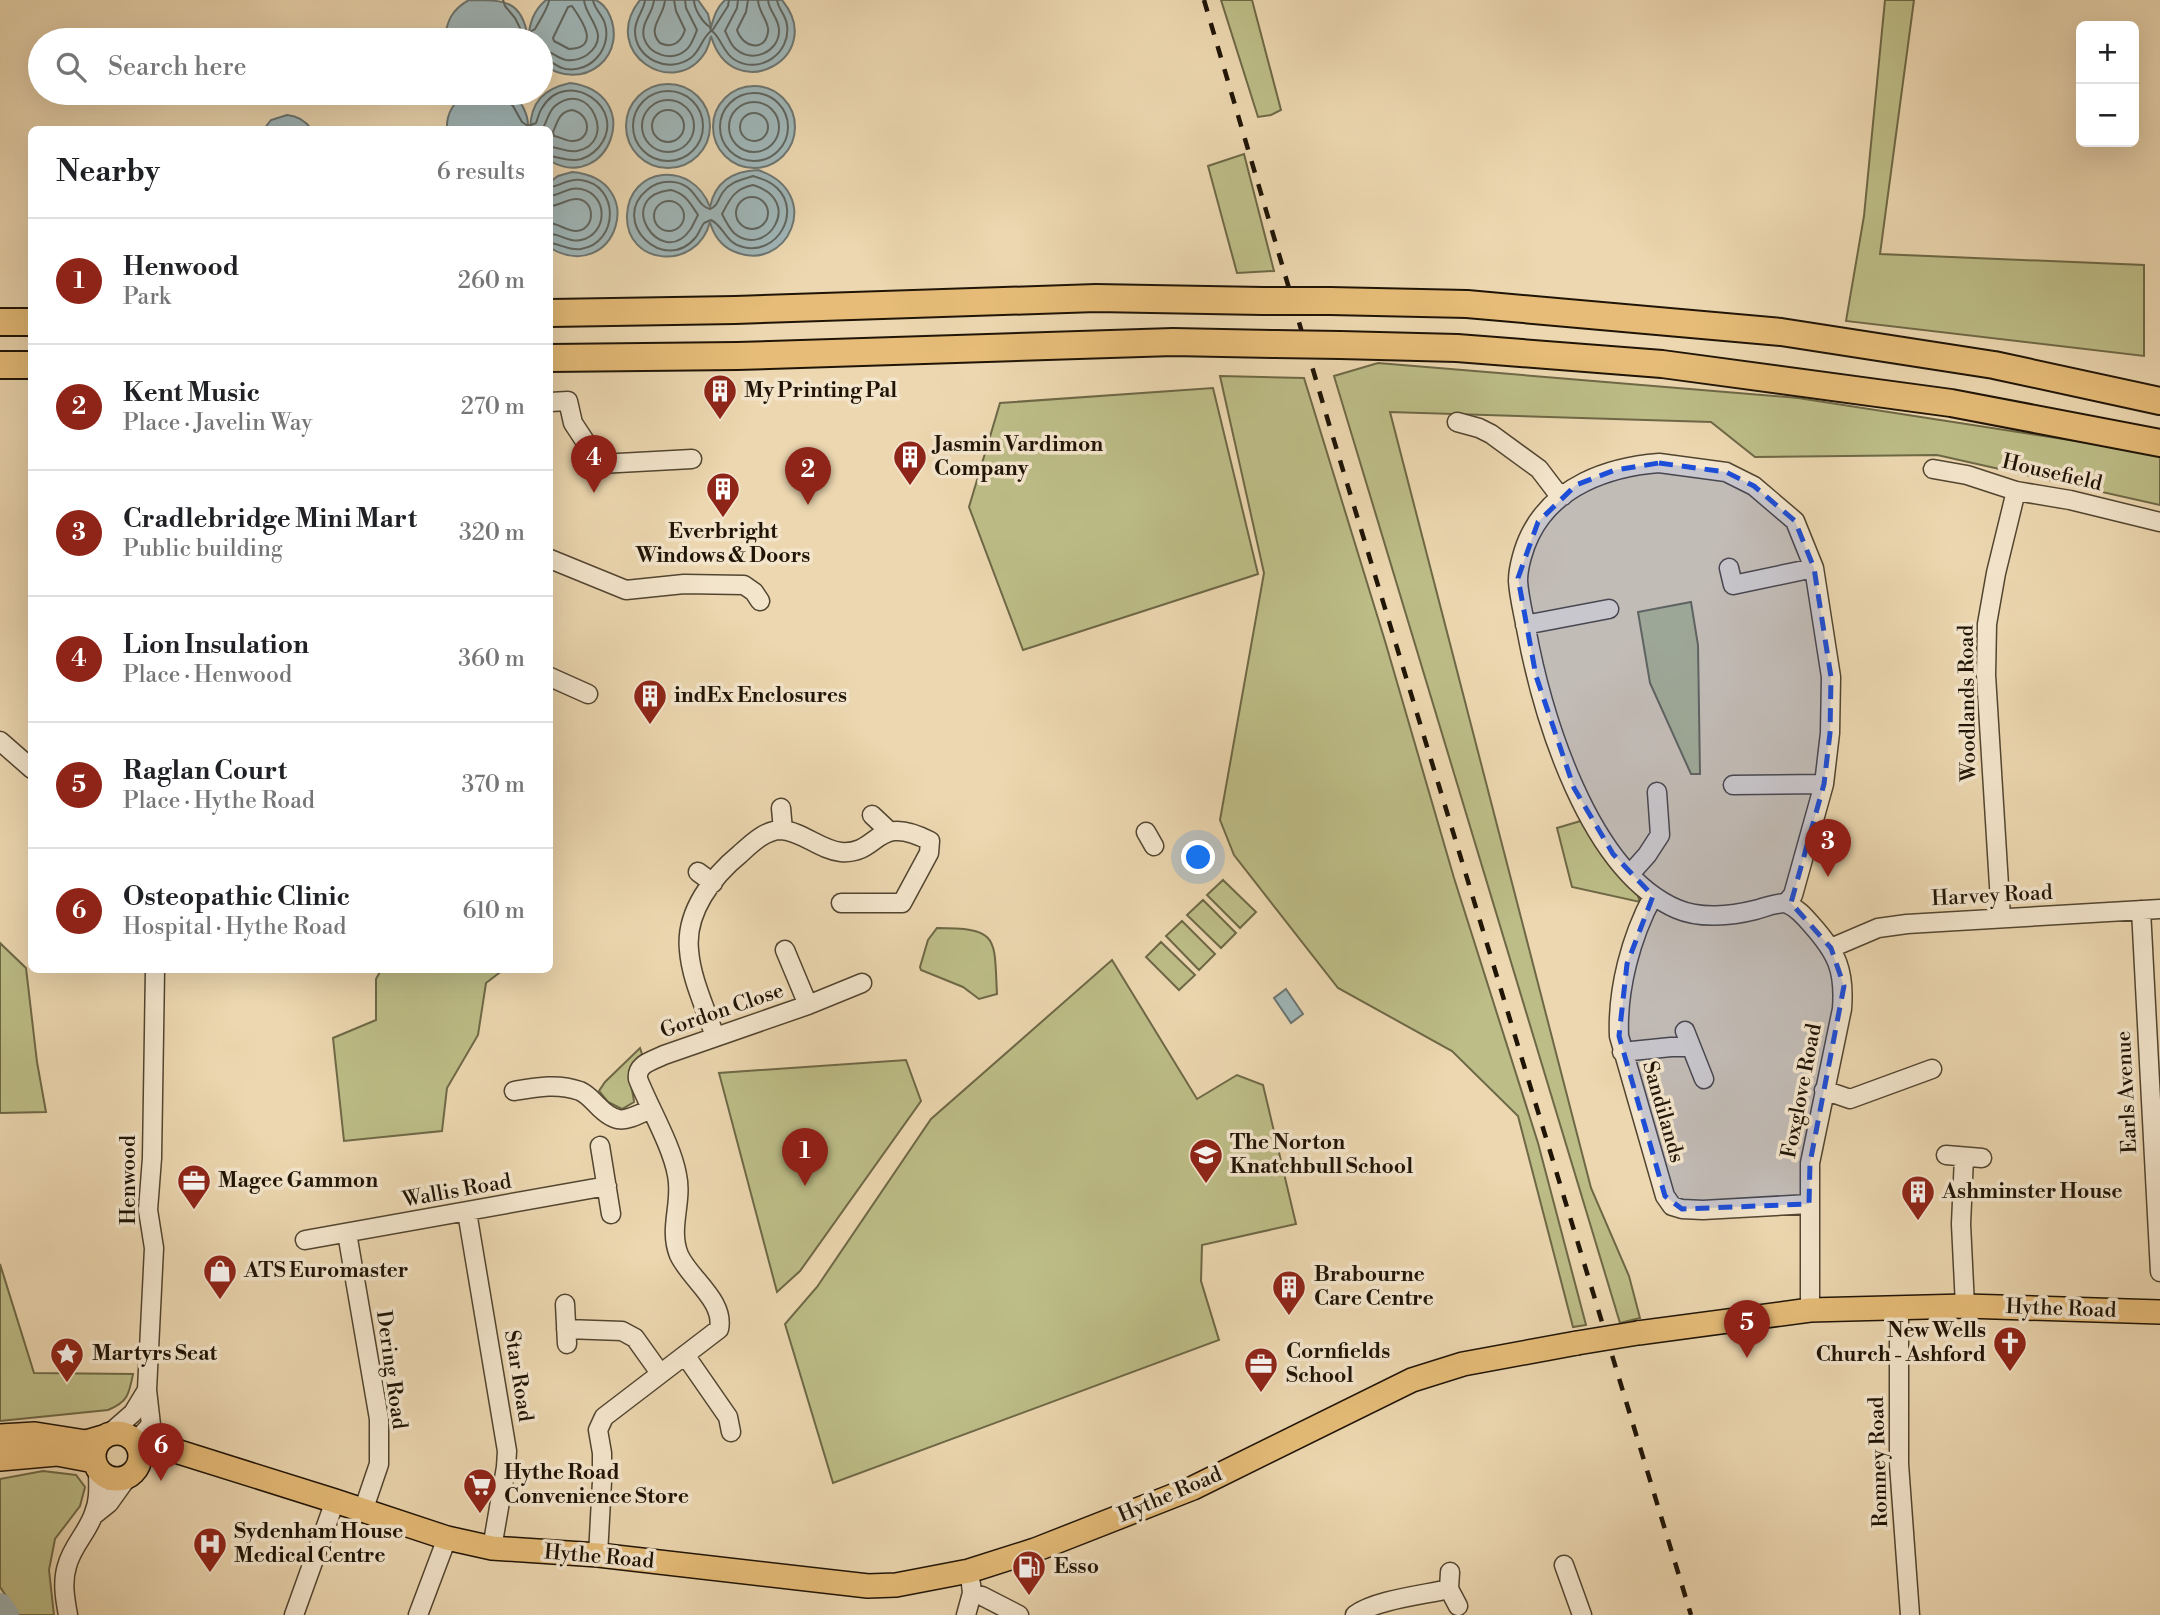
<!DOCTYPE html>
<meta charset="utf-8">
<style>
:root{--surface:#fff;--page:#f2f2f2;--text:#202124;--muted:#757577;--line:#e0e0e0;--accent:#8f2418}
body{margin:0;font-family:"Libre Bodoni",serif;background:var(--page);color:var(--text)}
.controls{position:absolute;right:21px;top:21px;display:grid;overflow:hidden;border-radius:10px;box-shadow:0 7px 28px #0002}
.controls button{width:63px;height:63px;display:grid;place-items:center;padding:0;border:0;border-bottom:2px solid var(--line);background:var(--surface);color:var(--text);font:35px sans-serif}
.you{position:absolute;left:1199px;top:858px;width:24px;height:24px;margin:-18px;border:5px solid #fff;border-radius:50%;background:#1a73e8;box-shadow:0 0 0 10px #1a73e833}
.badge{display:grid;place-items:center;width:46px;height:46px;border-radius:50%;background:var(--accent);color:#fff;font-size:23px;font-weight:700}
.pin{position:absolute;translate:-50% -58px;filter:drop-shadow(0 2px 4px #0008)}
.pin::after{content:'';position:absolute;top:37px;width:24px;height:21px;background:inherit;clip-path:polygon(0 0,100% 0,50% 100%)}
.list{margin:0;padding:0;list-style:none}
h2{display:flex;justify-content:space-between;align-items:center;height:91px;margin:0;padding:0 28px;font-size:30px}
h2 small{font-size:23px;font-weight:400;color:var(--muted)}
.list li{display:grid;grid-template-columns:46px 1fr auto;gap:21px;align-items:center;box-sizing:border-box;height:126px;padding:0 28px;border-top:2px solid var(--line)}
.list b{display:block;font-size:26px;white-space:nowrap}
.list p{margin:0;font-size:23px;white-space:nowrap;color:var(--muted)}
.list em{font-size:23px;font-style:normal;color:var(--muted)}
.icon{flex:none;width:38px;height:38px;fill:none;stroke:currentColor;stroke-width:2;stroke-linecap:round;stroke-linejoin:round}
.map{position:relative;flex:none;width:2160px;height:1615px;overflow:hidden}
.search{position:absolute;background:var(--surface);box-shadow:0 7px 28px #0002;left:28px;top:28px;width:525px;height:77px;display:flex;align-items:center;gap:18px;box-sizing:border-box;padding:0 24px;border-radius:38px;color:var(--muted);font-size:26px}
.panel{position:absolute;background:var(--surface);box-shadow:0 7px 28px #0002;left:28px;top:126px;width:525px;height:847px;border-radius:10px}
.map>svg:first-child{display:block}
.green{fill:#bdbd87;stroke:#6e6846;stroke-width:2}
.water{fill:#9fb6b8;stroke:#6c7571;stroke-width:2}
.lines{fill:none;stroke-linecap:round;stroke-linejoin:round}
.shore{stroke:#5f655f;stroke-width:2}
.river{stroke:#9fb6b8;stroke-width:24}
.minor-casing{stroke:#524530;stroke-width:21}
.major-casing{stroke:#1f1406;stroke-width:26}
.highway-casing{stroke:#1f1406;stroke-width:30}
.minor{stroke:#f3e5cc;stroke-width:18}
.major{stroke:#e6bc78;stroke-width:23}
.highway{stroke:#e6bc78;stroke-width:26}
.rail{stroke:#1f1406;stroke-width:4.5;stroke-dasharray:12 12;stroke-linecap:butt}
.major-bridge-casing{stroke:#1f1406;stroke-width:26;stroke-linecap:butt}
.highway-bridge-casing{stroke:#1f1406;stroke-width:30;stroke-linecap:butt}
.major-bridge{stroke:#e6bc78;stroke-width:23}
.highway-bridge{stroke:#e6bc78;stroke-width:26}
.marked{fill:#1d4ed8;fill-opacity:0.2;stroke:#1d4ed8;stroke-width:5;stroke-dasharray:14 9;stroke-linejoin:round}
.labels{text-anchor:middle;dominant-baseline:central;stroke-width:7;stroke-linejoin:round;paint-order:stroke}
.poi-label{font-size:21px;font-weight:bold;fill:#1f1406;stroke:#f3e5cc;text-anchor:start}
.street-label{font-size:21px;fill:#1f1406;stroke:#f3e5cc}
</style>
<div class="map">
<svg width="2160" height="1615" viewBox="0 0 2160 1615">
<rect width="100%" height="100%" fill="#ecd7b0"/>
<filter id="stains"><feTurbulence type="fractalNoise" baseFrequency=".00286" numOctaves="4"/><feColorMatrix values="0 0 0 0 .2 0 0 0 0 .09 0 0 0 0 .02 0 0 0 .5 -.17"/></filter>
<radialGradient id="worn" r=".72"><stop offset=".6" stop-color="#630" stop-opacity="0"/><stop offset="1" stop-color="#630" stop-opacity=".3"/></radialGradient>
<!-- green -->
<path class="green" d="M1221,0H1252L1281,110L1271,115L1258,117Z
M1885,0H1914L1880,254L2144,265V356L1846,321L1864,216Z
M1244,154L1274,271L1237,273L1208,166Z
M1378,363L1798,398L2160,454V505L1937,455L1755,457L1711,422L1390,412L1591,1188L1629,1276L1640,1318L1620,1323L1334,376Z
M1220,376L1304,378L1385,641L1454,878L1538,1143L1586,1325L1573,1327L1518,1116L1452,1051L1338,988L1234,855L1220,820L1264,573Z
M1213,388L1258,574L1023,650L969,507L1000,403Z
M1691,602L1698,645L1700,774H1691L1650,683L1638,612Z
M1584,820L1637,893L1640,902L1572,887L1557,828Z
M1223,880L1256,912L1240,928L1207,895Z
M1203,900L1236,933L1221,948L1187,915Z
M1182,921L1215,954L1199,970L1166,936Z
M937,928C1000,928 994,938 997,994L979,999L963,987L921,970L920,967L928,940Z
M1161,942L1195,975L1179,990L1146,957Z
M0,943L26,968L37,1062L46,1112L0,1113Z
M1112,960L1197,1099L1237,1075L1263,1085L1296,1224L1202,1245L1201,1281L1219,1340L833,1483L785,1324L817,1287L931,1119Z
M381,970H503L486,983L478,1035L447,1088L442,1131L344,1141L333,1038L376,1020V979Z
M640,1048L642,1054C620,1072 632,1079 634,1102L622,1109L608,1102L599,1091L605,1082Z
M906,1060L921,1101L800,1271L777,1292L719,1073Z
M0,1264L34,1373L133,1374C129,1394 128,1402 108,1410L0,1421Z
M43,1471L76,1475L85,1487L80,1506L55,1539L49,1570L54,1615H19L0,1587V1479Z"/>
<!-- water -->
<path class="water" d="M469,0C505,0 522,0 528,38C530,23 533,11 546,0C561,0 580,0 595,0C600,1 604,6 607,10C632,54 583,96 541,63V40H445C446,22 452,9 469,0Z
M640,0H698L708,14L711,27C714,17 716,8 725,0H782C829,57 732,109 711,36C710,41 708,47 706,51C676,102 598,53 640,0Z
M570,83C647,93 609,194 550,161V130L530,129C531,102 543,89 570,83Z
M626 126a42 42 0 1 1 84 0a42 42 0 1 1-84 0Z
M713 127a41 41 0 1 1 82 0a41 41 0 1 1-82 0Z
M467,93C479,93 495,90 507,93C521,96 529,116 528,129H447C446,114 454,101 467,93Z
M287,115C298,116 305,120 311,129H264L271,120Z
M758,170C826,193 787,276 733,251C721,246 713,234 710,222C697,272 625,266 627,215C629,167 692,159 710,207C715,182 733,171 758,170Z
M572,172C651,179 616,286 550,248V182L558,176Z
M1286,989L1303,1014L1291,1023L1274,998Z"/>
<g class="lines">
<!-- shore -->
<path class="shore" d="M503,0L505,6L515,18L521,30L528,33L535,29C539,22 549,6 549,0
M645,0C644,11 635,18 635,31C635,59 669,75 692,57C701,49 702,38 711,31L710,27C703,23 694,9 694,0
M654,0C653,14 640,23 644,38C649,55 672,62 686,50C692,45 694,37 697,30L686,8L685,0
M665,0C664,17 646,28 660,43C673,49 681,42 685,30L676,11L674,0
M729,0L728,6L712,31C722,39 723,53 735,60C760,75 791,53 787,25C786,15 778,9 777,0
M738,0L737,8L725,31C729,38 730,45 737,50C753,63 778,52 779,32C780,19 769,12 768,0
M748,0L746,12L737,30C742,47 765,53 768,32C770,22 758,12 758,0
M572,6C581,19 602,48 569,49L554,41L553,38L568,7Z
M541,50C551,50 556,58 566,60C574,61 581,59 587,55C613,35 585,18 584,0
M541,58C550,59 556,67 566,69C591,73 612,48 605,24C603,15 594,9 593,0
M633 126a35 35 0 1 1 70 0a35 35 0 1 1-70 0Z
M505,93L506,99L513,106L522,122L528,126L536,123C538,118 539,112 542,108C566,66 630,108 599,147C593,154 585,159 576,160C566,161 559,157 550,156
M720 127a34 34 0 1 1 68 0a34 34 0 1 1-68 0Z
M642 126a26 26 0 1 1 52 0a26 26 0 1 1-52 0Z
M729 127a25 25 0 1 1 50 0a25 25 0 1 1-50 0Z
M572,110C592,114 592,141 572,141C566,141 560,137 554,136L553,132C558,121 559,112 572,110Z
M652 126a16 16 0 1 1 32 0a16 16 0 1 1-32 0Z
M740 127a14 14 0 1 1 28 0a14 14 0 1 1-28 0Z
M542,130C547,122 548,112 555,106C589,77 619,143 577,151C567,153 559,147 550,147
M753,176C762,179 770,181 777,188C802,212 777,256 743,247C725,243 724,226 711,220L704,223C701,227 699,233 696,237C664,276 609,221 647,190C654,184 664,181 673,182C696,184 696,206 710,209C718,206 718,199 723,192C731,181 742,180 753,176Z
M753,185C806,201 765,260 734,233C729,228 725,220 722,214C730,199 734,189 753,185Z
M550,187C561,186 568,178 581,180C620,185 619,243 581,249C569,251 561,244 550,243
M671,190C686,194 690,203 698,215C695,220 693,226 690,230C661,271 612,196 671,190Z
M550,196C561,195 569,186 581,189C609,195 608,234 581,240C569,243 561,234 550,234
M736 213a16 16 0 1 1 32 0a16 16 0 1 1-32 0Z
M654 216a15 15 0 1 1 30 0a15 15 0 1 1-30 0Z
M550,206C559,206 567,199 576,199C596,199 596,230 576,231C567,231 559,224 550,223"/>
<!-- river -->
<path class="river" d="M0,1605L7,1615"/>
<!-- minor casing -->
<g class="minor-casing">
<path id="minor" d="M550,402L568,401L573,423L600,464L692,459
M1457,422L1479,428L1491,434L1539,469L1555,490L1563,496
M1659,463L1726,472L1754,486L1795,521L1814,568L1831,677L1830,733L1824,784L1793,895L1786,903C1775,903 1766,907 1755,910C1731,916 1700,919 1677,909C1588,871 1542,715 1526,628C1523,612 1519,597 1518,581C1518,567 1524,547 1530,535C1554,486 1608,467 1659,463Z
M1933,469L1967,475L2016,491L2070,500L2160,522
M550,559L626,590L684,584L744,585L754,592L760,601
M1729,568L1733,585L1814,568
M1525,625L1609,609
M550,677L588,694
M0,741L32,769
M1733,785L1824,784
M781,808L783,830
M872,815L889,831
M1146,832L1154,846
M698,872L713,883
M1630,874L1647,855L1660,835L1657,792
M1653,896C1631,937 1617,989 1619,1036L1665,1196L1672,1206L1682,1209L1703,1210L1809,1204
M1786,903C1797,908 1804,916 1811,924C1837,953 1845,970 1842,1009L1810,1163V1310
M2141,910L2160,1272
M2001,918L1986,675L1987,624L1996,573L2016,491
M1831,948L1878,928L1907,924L2160,909
M785,950L808,1005
M1685,1031L1704,1079
M715,1037C706,1009 691,979 689,950C685,912 713,876 740,854C751,844 765,830 781,830C802,831 820,850 841,852C880,855 874,812 930,841L929,853L902,903H841
M1622,1052L1671,1047H1691
M1824,1090L1850,1099L1932,1069
M514,1091C537,1087 558,1083 580,1091C587,1094 592,1100 597,1105C618,1127 626,1120 651,1109
M600,1146L611,1214
M1946,1155L1982,1158
M1964,1157L1961,1224L1965,1306
M467,1212L507,1451L506,1467L492,1548
M347,1233L379,1419V1464L363,1511
M305,1240L607,1186
M565,1304L567,1344
M1899,1307V1464L1910,1615
M566,1329L622,1331L635,1338L660,1373
M685,1355L728,1417L731,1432
M109,1434L133,1413L147,1390
M135,1442L151,1425L147,1390L154,1248L148,1210L152,1158L155,970
M94,1515L109,1503L129,1475
M598,1555L602,1481V1453L598,1430L604,1417L719,1329C725,1301 690,1279 679,1255C668,1228 683,1202 677,1175C672,1146 649,1107 638,1079C636,1064 652,1061 664,1055L808,1005L862,983
M1564,1565L1582,1615
M1450,1572L1449,1589L1458,1606
M972,1593L982,1596L1019,1615
M68,1615C65,1599 62,1582 67,1566C72,1546 88,1532 94,1513C100,1498 98,1484 98,1469
M294,1615L335,1501
M418,1615L447,1538
M966,1615L972,1593L971,1584
M1355,1615C1375,1600 1423,1595 1449,1589"/>
</g>
<!-- major casing -->
<g class="major-casing">
<path id="major" d="M1638,1333L1810,1310L1965,1306L2160,1312
M94 1456a23 23 0 1 1 46 0a23 23 0 1 1-46 0Z
M0,1436L35,1434L86,1442L103,1437
M137,1445C154,1440 165,1442 179,1452L335,1501L447,1538L492,1548L598,1555L868,1586L896,1585L969,1571L1035,1550L1193,1488L1412,1380L1463,1364L1577,1343
M0,1459L57,1454L94,1461"/>
</g>
<!-- highway casing -->
<g class="highway-casing">
<path id="highway" d="M1330,301L1467,304L1781,332L1994,365L2160,401
M550,313L735,310L1096,298L1263,301
M0,322H32
M1340,345L1457,348L1662,364L1951,403L2160,443
M550,358L737,356L1173,342L1275,344
M0,365H32"/>
</g>
<!-- minor -->
<use href="#minor" class="minor"/>
<!-- major -->
<use href="#major" class="major"/>
<!-- highway -->
<use href="#highway" class="highway"/>
<!-- rail -->
<path class="rail" d="M1204,0L1329,424L1691,1615"/>
<!-- major-bridge casing -->
<g class="major-bridge-casing">
<path id="major-bridge" d="M1577,1343L1638,1333"/>
</g>
<!-- highway-bridge casing -->
<g class="highway-bridge-casing">
<path id="highway-bridge" d="M1263,301H1330
M1275,344L1340,345"/>
</g>
<!-- major-bridge -->
<use href="#major-bridge" class="major-bridge"/>
<!-- highway-bridge -->
<use href="#highway-bridge" class="highway-bridge"/>
</g>
<!-- marked area -->
<path class="marked" d="M1659,463L1726,472L1754,486L1795,521L1814,568L1831,677L1830,733L1824,784L1791,903L1831,948L1844,986L1810,1163L1809,1204L1682,1209L1665,1196L1619,1036L1627,964L1653,896L1613,854L1574,788L1536,676L1518,578L1538,522L1576,485L1615,470Z"/>
<!-- icons -->
<defs>
<g id="building-pin" transform="scale(1.75)"><path d="M0 17L-7.5 6A9.5 9.5 0 1 1 7.5 6Z" fill="#8f2418" stroke="#f3e5cc"/><path d="M-4-6H4V6H1V3H-1V6H-4ZM-2.5-4.3h1.7v1.8h-1.7ZM.8-4.3h1.7v1.8H.8ZM-2.5-1h1.7V.8h-1.7ZM.8-1h1.7V.8H.8Z" fill="#fff"/></g>
<g id="school-pin" transform="scale(1.75)"><path d="M0 17L-7.5 6A9.5 9.5 0 1 1 7.5 6Z" fill="#8f2418" stroke="#f3e5cc"/><path d="M0-5L7-2L0 1L-7-2ZM-4 1L0 2.5L4 1V4Q0 6-4 4Z" fill="#fff"/></g>
<g id="office-pin" transform="scale(1.75)"><path d="M0 17L-7.5 6A9.5 9.5 0 1 1 7.5 6Z" fill="#8f2418" stroke="#f3e5cc"/><path d="M-6-3h4V-5.5h4V-3h4V5H-6ZM-1-4.5V-3h2v-1.5ZM-6 0V1H6V0Z" fill="#fff"/></g>
<g id="shop-pin" transform="scale(1.75)"><path d="M0 17L-7.5 6A9.5 9.5 0 1 1 7.5 6Z" fill="#8f2418" stroke="#f3e5cc"/><path d="M-5-2.5h2.3a2.7 3.5 0 0 1 5.4 0H5L5.5 6h-11ZM-1.5-2.5h3a1.5 2.3 0 0 0-3 0Z" fill="#fff"/></g>
<g id="church-pin" transform="scale(1.75)"><path d="M0 17L-7.5 6A9.5 9.5 0 1 1 7.5 6Z" fill="#8f2418" stroke="#f3e5cc"/><path d="M-1.2-6h2.4v3.5h3.3v2.4h-3.3V6h-2.4V-.1h-3.3v-2.4h3.3Z" fill="#fff"/></g>
<g id="sight-pin" transform="scale(1.75)"><path d="M0 17L-7.5 6A9.5 9.5 0 1 1 7.5 6Z" fill="#8f2418" stroke="#f3e5cc"/><path d="M0-6L1.8-2.2L6-1.7L2.9 1.2L3.7 5.4L0 3.3L-3.7 5.4L-2.9 1.2L-6-1.7L-1.8-2.2Z" fill="#fff"/></g>
<g id="supermarket-pin" transform="scale(1.75)"><path d="M0 17L-7.5 6A9.5 9.5 0 1 1 7.5 6Z" fill="#8f2418" stroke="#f3e5cc"/><path d="M-6-5.5h2.5l.6 2H6L4.5 2H-2.5L-4.4-4H-6ZM-1.5 3.2a1.3 1.3 0 1 0 .1 0ZM3 3.2a1.3 1.3 0 1 0 .1 0Z" fill="#fff"/></g>
<g id="hospital-pin" transform="scale(1.75)"><path d="M0 17L-7.5 6A9.5 9.5 0 1 1 7.5 6Z" fill="#8f2418" stroke="#f3e5cc"/><path d="M-5-5h3v3.5h4V-5h3V5h-3V1.5h-4V5h-3Z" fill="#fff"/></g>
<g id="fuel-pin" transform="scale(1.75)"><path d="M0 17L-7.5 6A9.5 9.5 0 1 1 7.5 6Z" fill="#8f2418" stroke="#f3e5cc"/><path d="M-5.5-6h7V0h2V4h1.3V-2.5L3-4.5l.8-.8L6-3V5H2.5V1h-1V6h-7ZM-4.2-4.7v3.2H.2V-4.7Z" fill="#fff"/></g>
</defs>
<g fill-rule="evenodd">
<use href="#building-pin" x="720" y="391"/>
<use href="#building-pin" x="910" y="457"/>
<use href="#building-pin" x="723" y="489"/>
<use href="#building-pin" x="650" y="696"/>
<use href="#school-pin" x="1206" y="1155"/>
<use href="#office-pin" x="194" y="1181"/>
<use href="#building-pin" x="1918" y="1192"/>
<use href="#shop-pin" x="220" y="1271"/>
<use href="#building-pin" x="1289" y="1287"/>
<use href="#church-pin" x="2010" y="1343"/>
<use href="#sight-pin" x="67" y="1354"/>
<use href="#office-pin" x="1261" y="1364"/>
<use href="#supermarket-pin" x="480" y="1485"/>
<use href="#hospital-pin" x="210" y="1544"/>
<use href="#fuel-pin" x="1029" y="1567"/>
</g>
<g class="labels">
<!-- poi labels -->
<g class="poi-label">
<text x="744" y="391">My Printing Pal</text>
<text x="934" y="445">Jasmin Vardimon<tspan x="934" dy="24">Company</tspan></text>
<text x="723" y="532" text-anchor="middle">Everbright<tspan x="723" dy="24">Windows &amp; Doors</tspan></text>
<text x="674" y="696">indEx Enclosures</text>
<text x="1230" y="1143">The Norton<tspan x="1230" dy="24">Knatchbull School</tspan></text>
<text x="218" y="1181">Magee Gammon</text>
<text x="1942" y="1192">Ashminster House</text>
<text x="244" y="1271">ATS Euromaster</text>
<text x="1314" y="1275">Brabourne<tspan x="1314" dy="24">Care Centre</tspan></text>
<text x="1986" y="1331" text-anchor="end">New Wells<tspan x="1986" dy="24">Church - Ashford</tspan></text>
<text x="1286" y="1352">Cornfields<tspan x="1286" dy="24">School</tspan></text>
<text x="92" y="1354">Martyrs Seat</text>
<text x="504" y="1473">Hythe Road<tspan x="504" dy="24">Convenience Store</tspan></text>
<text x="234" y="1532">Sydenham House<tspan x="234" dy="24">Medical Centre</tspan></text>
<text x="1054" y="1567">Esso</text>
</g>
<!-- street labels -->
<g class="street-label">
<text transform="translate(2052 473) rotate(13)">Housefield</text>
<text transform="translate(1968 703) rotate(-91)">Woodlands Road</text>
<text transform="translate(1992 896) rotate(-3)">Harvey Road</text>
<text transform="translate(722 1011) rotate(-19)">Gordon Close</text>
<text transform="translate(1802 1091) rotate(-79)">Foxglove Road</text>
<text transform="translate(2127 1092) rotate(-93)">Earls Avenue</text>
<text transform="translate(1663 1112) rotate(74)">Sandilands</text>
<text transform="translate(129 1180) rotate(-90)">Henwood</text>
<text transform="translate(457 1191) rotate(-10)">Wallis Road</text>
<text transform="translate(2061 1309) rotate(2)">Hythe Road</text>
<text transform="translate(391 1370) rotate(82)">Dering Road</text>
<text transform="translate(518 1376) rotate(81)">Star Road</text>
<text transform="translate(1879 1462) rotate(-92)">Romney Road</text>
<text transform="translate(1170 1495) rotate(-23)">Hythe Road</text>
<text transform="translate(599 1557) rotate(5)">Hythe Road</text>
</g>
</g>
<rect width="100%" height="100%" filter="url(#stains)"/>
<rect width="100%" height="100%" fill="url(#worn)"/>
</svg>
<div class="controls">
<button>+</button>
<button>−</button>
</div>
<div class="you"></div>
<div class="pin badge" style="left:805px;top:1186px">1</div>
<div class="pin badge" style="left:808px;top:505px">2</div>
<div class="pin badge" style="left:1828px;top:877px">3</div>
<div class="pin badge" style="left:594px;top:493px">4</div>
<div class="pin badge" style="left:1747px;top:1358px">5</div>
<div class="pin badge" style="left:161px;top:1481px">6</div>
<div class="search"><svg class="icon" aria-label="search" viewBox="0 0 24 24"><circle cx="10" cy="10" r="6"/><path d="M15 15l6 6"/></svg>Search here</div>
<section class="panel">
<h2>Nearby<small>6 results</small></h2>
<ul class="list">
<li><span class="badge">1</span><div><b>Henwood</b><p>Park</p></div><em>260 m</em></li>
<li><span class="badge">2</span><div><b>Kent Music</b><p>Place · Javelin Way</p></div><em>270 m</em></li>
<li><span class="badge">3</span><div><b>Cradlebridge Mini Mart</b><p>Public building</p></div><em>320 m</em></li>
<li><span class="badge">4</span><div><b>Lion Insulation</b><p>Place · Henwood</p></div><em>360 m</em></li>
<li><span class="badge">5</span><div><b>Raglan Court</b><p>Place · Hythe Road</p></div><em>370 m</em></li>
<li><span class="badge">6</span><div><b>Osteopathic Clinic</b><p>Hospital · Hythe Road</p></div><em>610 m</em></li>
</ul>
</section>
</div>
